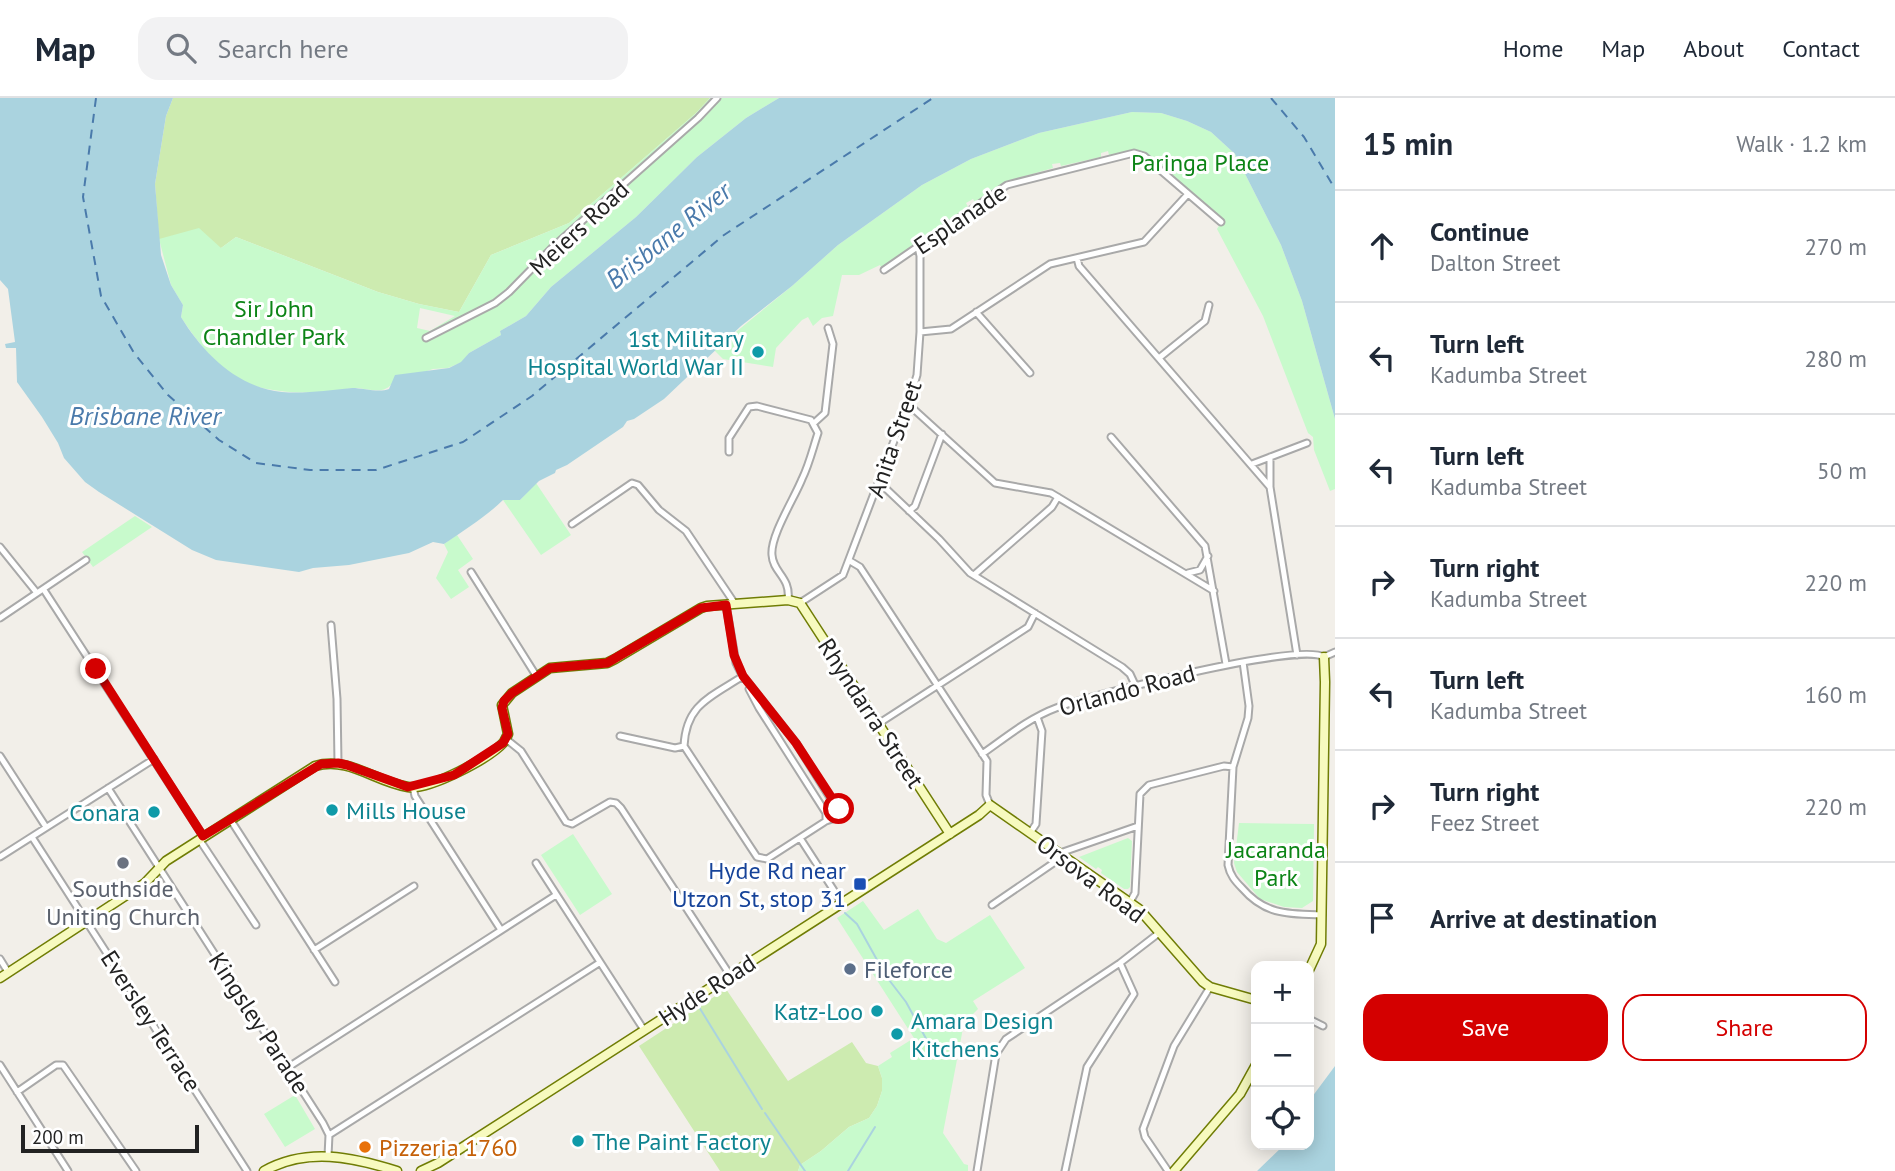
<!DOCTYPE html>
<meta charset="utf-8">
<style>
:root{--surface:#fff;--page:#f2f2f3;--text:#1f2937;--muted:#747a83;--line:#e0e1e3;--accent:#d40000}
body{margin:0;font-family:"PT Sans",sans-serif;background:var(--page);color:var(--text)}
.controls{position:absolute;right:21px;bottom:21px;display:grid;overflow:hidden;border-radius:14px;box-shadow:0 4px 18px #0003}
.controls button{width:63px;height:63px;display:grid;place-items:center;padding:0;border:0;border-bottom:2px solid var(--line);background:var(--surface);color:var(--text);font:35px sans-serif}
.scale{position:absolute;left:21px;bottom:18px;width:178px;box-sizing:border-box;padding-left:7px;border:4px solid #222;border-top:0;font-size:19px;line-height:24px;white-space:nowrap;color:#222;-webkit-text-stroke:5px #fff;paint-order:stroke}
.stop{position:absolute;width:21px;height:21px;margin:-16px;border:5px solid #d40000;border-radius:50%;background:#fff}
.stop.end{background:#d40000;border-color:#fff;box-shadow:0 2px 7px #0008}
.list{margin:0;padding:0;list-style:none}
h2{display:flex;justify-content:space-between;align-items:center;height:91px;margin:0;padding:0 28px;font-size:30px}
h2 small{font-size:23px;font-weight:400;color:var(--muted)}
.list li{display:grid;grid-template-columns:46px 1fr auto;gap:21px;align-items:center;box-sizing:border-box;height:112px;padding:0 28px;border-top:2px solid var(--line)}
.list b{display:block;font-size:26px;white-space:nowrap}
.list p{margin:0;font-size:23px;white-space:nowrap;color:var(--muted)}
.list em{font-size:23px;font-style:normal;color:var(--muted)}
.actions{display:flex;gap:14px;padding:21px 28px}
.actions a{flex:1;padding:16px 0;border:2px solid var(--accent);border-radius:21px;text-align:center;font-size:24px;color:var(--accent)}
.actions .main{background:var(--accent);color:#fff}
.icon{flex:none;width:38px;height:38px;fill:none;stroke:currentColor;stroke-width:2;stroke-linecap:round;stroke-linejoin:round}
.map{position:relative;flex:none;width:1335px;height:1073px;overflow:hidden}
header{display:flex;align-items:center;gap:42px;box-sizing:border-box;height:98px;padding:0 35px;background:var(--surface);border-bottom:2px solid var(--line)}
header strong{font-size:33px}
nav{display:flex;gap:38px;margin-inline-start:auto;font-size:24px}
.search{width:490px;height:63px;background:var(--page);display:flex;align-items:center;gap:18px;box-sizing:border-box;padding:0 24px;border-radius:21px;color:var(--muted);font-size:26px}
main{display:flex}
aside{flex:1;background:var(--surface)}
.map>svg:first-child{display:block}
.grass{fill:#cdebb0}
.park{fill:#c8facc;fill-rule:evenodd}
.water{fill:#aad3df}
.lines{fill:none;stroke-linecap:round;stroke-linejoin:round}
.stream{stroke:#aad3df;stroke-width:2}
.ferry{stroke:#4a7aab;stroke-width:2;stroke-dasharray:9 7;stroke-linecap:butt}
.street-casing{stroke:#a9a9a9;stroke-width:9}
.secondary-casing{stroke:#707d05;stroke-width:11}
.street{stroke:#fff;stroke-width:5}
.secondary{stroke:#f7fabf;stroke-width:8}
.route{stroke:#d40000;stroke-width:9}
.culture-dot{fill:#0f9aa8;stroke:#fff;stroke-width:2.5}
.worship-dot{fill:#6b7280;stroke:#fff;stroke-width:2.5}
.transit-dot{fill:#1a4fb4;stroke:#fff;stroke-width:2.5}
.service-dot{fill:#5c6f8a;stroke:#fff;stroke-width:2.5}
.food-dot{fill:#e8710a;stroke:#fff;stroke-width:2.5}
.labels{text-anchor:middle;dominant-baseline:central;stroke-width:6;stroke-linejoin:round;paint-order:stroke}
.park-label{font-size:24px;fill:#0c8416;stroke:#fff}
.street-label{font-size:24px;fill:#222;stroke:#fff}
.culture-label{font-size:24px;fill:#0d838f;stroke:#fff;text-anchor:end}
.transit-label{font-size:24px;fill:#164399;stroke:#fff;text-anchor:end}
.worship-label{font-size:24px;fill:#5b616d;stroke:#fff}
.service-label{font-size:24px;fill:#4e5e75;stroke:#fff;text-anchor:start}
.food-label{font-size:24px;fill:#c56008;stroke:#fff;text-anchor:start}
.water-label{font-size:26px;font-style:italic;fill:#4a7aab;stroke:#fff}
</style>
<header>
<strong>Map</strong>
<div class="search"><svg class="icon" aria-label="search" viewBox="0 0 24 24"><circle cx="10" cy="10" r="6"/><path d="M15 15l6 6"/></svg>Search here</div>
<nav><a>Home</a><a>Map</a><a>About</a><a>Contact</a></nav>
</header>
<main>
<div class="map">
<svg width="1335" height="1073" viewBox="0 0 1335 1073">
<rect width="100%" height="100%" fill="#f2efe9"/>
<!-- grass -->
<path class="grass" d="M173,0H710L696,15L569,125L491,157L459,214L419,206L378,194L236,139L221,150L159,141L155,86L166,18Z
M726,891L788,983L852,944L866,965L878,968L882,980V993L877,1008L869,1020L849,1029L821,1053L800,1067L798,1073H720L639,948Z"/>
<!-- park -->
<path class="park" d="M710,0H779L746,20L697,59L636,119L551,189L526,218L500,233L501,237L469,255L462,264L448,270L433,271L393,284C385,298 368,290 354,290C343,291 332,294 321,294C296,296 258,293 236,280C217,269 192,237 181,219L183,207L171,187L159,141L199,130L221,150L236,139L378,194L419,206L459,214L491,157L569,125L696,15ZM420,210L455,218L430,233L417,230Z
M1132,14L1161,15L1187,23L1211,34L1235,56L1281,147L1302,203L1335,321V391L1330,393L1314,352L1313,339L1308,335L1263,218L1217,131L1223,121L1139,52L1109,57L1108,53L1101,55V59L1061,68L1060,65L1052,66L1053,70L1008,83L975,104L973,101L966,105L968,109L886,166L881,169L880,167L859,177H842L833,218L822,220L813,228L808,219L802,222L776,250L773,269L723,261L714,252L792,188L838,147L922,87L971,61L1039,35Z
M536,385L571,437L541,457L503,402H520Z
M135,418L152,429L93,469L82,454Z
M457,437L473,461L458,472L469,489L451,501L436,480L448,454L444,446Z
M1239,725L1314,726L1313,803L1302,810L1284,809L1260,801L1237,774L1234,765Z
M573,736L612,796L580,817L541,757Z
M1128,740L1132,743L1130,789L1128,791H1124L1101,775L1102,772L1098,769L1096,771L1079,759Z
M863,803L884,832L918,811L937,841L946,845L990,817L1025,870L973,903L978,911L964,925L943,1035L964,1066L968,1067V1073H798L800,1067L821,1053L849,1029L869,1020L877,1008L882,993V980L878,968L892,959L890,955L914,940L837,820Z
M295,997L315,1031L285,1049L264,1016Z"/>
<!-- water -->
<path class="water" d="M0,0H173L166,18L155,86L161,157L171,187L183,207L181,219C203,255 238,290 282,294C306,296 328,292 352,290C363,290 379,295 389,291L395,277L449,270L461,264L469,255L501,237L500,233L526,218L551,189L636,119L697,59L746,20L779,0H1335V321L1302,203L1281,147L1235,56L1211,34L1187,23L1161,15L1132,14L1039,35L971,61L922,87L838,147L792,188L741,228L664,301L634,321L627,323L623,329L567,367L556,372L555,375L539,383L520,402H503C487,418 463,433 444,446L433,444L409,455L349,467L313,470L299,474L216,462L192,452L99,394L85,384L64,360L58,345L42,319L17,284L16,250H6L5,246L15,244L8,191L0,182Z
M1335,968V1073H1257L1284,1047H1309V1003Z"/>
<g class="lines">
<!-- stream -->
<path class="stream" d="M845,815L857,826L886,878L906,904L929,946
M699,909L762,1011
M765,1015L805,1073
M848,1073L875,1029"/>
<!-- ferry -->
<path class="ferry" d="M96,0L83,99L101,198L134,255L168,297L219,342L256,365L310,372H376L463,344L532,298L724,137L933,0
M1271,0L1304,39L1335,91"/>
<!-- street casing -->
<g class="street-casing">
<path id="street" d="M1077,160L1079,168L1270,389L1297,557
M884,172L1007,87L1134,55L1144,58L1221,124
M976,214L1030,275
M920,234L951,231L1050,166L1144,144L1188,96
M426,240L495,205L509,194L554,148L698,20L717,0
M1159,260L1205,223L1209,207
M908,306L995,385L1051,395L1214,493
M814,325L825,315L833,246L828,230
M1111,339L1205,448L1226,566
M729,354V340L749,309L757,308L811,322L818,335C813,350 809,367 802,381C795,399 770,438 772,457C773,475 791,479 788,502
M1270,359V389
M1252,366L1307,345
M880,385L939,441L970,475L1122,569L1130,576L1136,589
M909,413L915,408L942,336
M572,426L632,385L638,387L659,412L686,433L735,506
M0,449L37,495
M850,463L860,469L987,663L986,697L990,707
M471,474L537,579
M1188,475L1200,472L1208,458
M974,477L1052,409L1058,399
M44,492L203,738
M800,505L843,477L908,306L917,277L920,234V158L918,149
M726,507L736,565L743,579
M0,520L86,462
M331,527L337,601L338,665
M1243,564L1249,608L1248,620L1233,669L1228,767C1230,777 1235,783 1242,790C1265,817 1288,816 1322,817
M743,578L796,645L839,714L835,720L826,723L767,761L757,759L684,648C686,606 711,599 743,578Z
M749,591L759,610L826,715V723
M878,626L1028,529L1035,515
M620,638L675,650L684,648
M506,641L521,653L566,724L572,726L610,704L616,705L621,710L730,877
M982,656C1005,640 1029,620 1056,610C1092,597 1298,544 1324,559L1335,554
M0,658L46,729
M413,689L415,698L501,832
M108,690L323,1025L329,1037L328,1058
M230,721L335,884
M1030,735L1036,726L1042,633L1037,619
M32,739L247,1073
M800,740L842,805
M199,741L256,827
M0,759L154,661
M536,765L644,932
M1130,804L1135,795L1140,696L1149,687L1224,668L1233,669
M992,807L1052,766L1060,755L1138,728
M314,852L414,788
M0,861L8,874
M1309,921L1323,928
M0,967L68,1073
M287,970L556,797
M17,994L56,967H63L136,1073
M329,1037L599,865
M977,1073L996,956L1006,941L1120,865L1159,835
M1065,1073L1087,969L1134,896L1120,865
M1168,1073L1145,1039L1143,1031L1174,948L1210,889"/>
</g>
<!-- secondary casing -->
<g class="secondary-casing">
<path id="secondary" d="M1309,872L1321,846L1325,584L1324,559
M0,880L145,785L166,763L315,668C349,658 375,684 408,689C430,692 490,660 504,644L508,636L502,607L512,595L550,570L607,565L615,561L701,510L707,508L788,502L800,505L950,736
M264,1073C307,1049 352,1059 397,1073
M421,1073L438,1065L979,717L990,707L1139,811L1203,884L1210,889L1256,902
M1174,1073L1240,996L1256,967"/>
</g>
<!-- street -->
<use href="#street" class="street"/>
<!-- secondary -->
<use href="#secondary" class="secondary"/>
</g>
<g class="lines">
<!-- route -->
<path class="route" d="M96,571L203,738L321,666L338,665L347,667L408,689L454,677L503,645L508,636L502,610L504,603L512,595L550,570L607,565L701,510L726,507L734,557L743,578L796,645L839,711"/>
</g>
<!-- markers -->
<g class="culture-dot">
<circle cx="758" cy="254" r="7"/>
<circle cx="332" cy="712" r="7"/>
<circle cx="154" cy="714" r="7"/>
<circle cx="877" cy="913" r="7"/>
<circle cx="897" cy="936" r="7"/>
<circle cx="578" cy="1043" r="7"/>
</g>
<circle class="worship-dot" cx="123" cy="765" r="7"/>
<rect class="transit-dot" x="853" y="779" width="14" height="14" rx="3.5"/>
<circle class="service-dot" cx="850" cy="871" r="7"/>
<circle class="food-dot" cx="365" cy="1049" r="7"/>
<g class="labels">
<!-- park labels -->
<g class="park-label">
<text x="1200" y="64">Paringa Place</text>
<text x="274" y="210">Sir John<tspan x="274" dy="28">Chandler Park</tspan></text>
<text x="1276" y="751">Jacaranda<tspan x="1276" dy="28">Park</tspan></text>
</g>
<!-- street labels -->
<g class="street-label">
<text transform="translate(960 121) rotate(-34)">Esplanade</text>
<text transform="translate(579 130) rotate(-43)">Meiers Road</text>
<text transform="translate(894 341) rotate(-71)">Anita Street</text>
<text transform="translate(1127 592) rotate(-15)">Orlando Road</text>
<text transform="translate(871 615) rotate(57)">Rhyndarra Street</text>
<text transform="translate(1091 781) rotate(37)">Orsova Road</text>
<text transform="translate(707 892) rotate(-33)">Hyde Road</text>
<text transform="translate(151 923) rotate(57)">Eversley Terrace</text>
<text transform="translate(259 925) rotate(57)">Kingsley Parade</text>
</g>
<!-- culture labels -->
<g class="culture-label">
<text x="744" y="240">1st Military<tspan x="744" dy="28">Hospital World War II</tspan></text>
<text x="346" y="712" text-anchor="start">Mills House</text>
<text x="140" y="714">Conara</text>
<text x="863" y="913">Katz-Loo</text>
<text x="911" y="922" text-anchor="start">Amara Design<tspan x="911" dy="28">Kitchens</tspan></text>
<text x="592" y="1043" text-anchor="start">The Paint Factory</text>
</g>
<!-- transit labels -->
<g class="transit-label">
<text x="846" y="772">Hyde Rd near<tspan x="846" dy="28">Utzon St, stop 31</tspan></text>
</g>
<!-- worship labels -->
<g class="worship-label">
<text x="123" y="790">Southside<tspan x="123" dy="28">Uniting Church</tspan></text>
</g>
<!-- service labels -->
<g class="service-label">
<text x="864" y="871">Fileforce</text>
</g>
<!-- food labels -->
<g class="food-label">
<text x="379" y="1049">Pizzeria 1760</text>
</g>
<!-- water labels -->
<g class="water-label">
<text transform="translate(668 137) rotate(-39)">Brisbane River</text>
<text x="145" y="317">Brisbane River</text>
</g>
</g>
</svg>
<div class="controls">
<button>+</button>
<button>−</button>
<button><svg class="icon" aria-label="locate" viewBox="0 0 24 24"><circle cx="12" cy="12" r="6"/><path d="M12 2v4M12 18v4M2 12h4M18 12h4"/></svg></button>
</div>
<div class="scale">200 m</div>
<div class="stop" style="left:839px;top:711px"></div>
<div class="stop end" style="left:96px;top:571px"></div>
</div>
<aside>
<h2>15 min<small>Walk · 1.2 km</small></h2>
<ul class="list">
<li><svg class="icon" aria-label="ahead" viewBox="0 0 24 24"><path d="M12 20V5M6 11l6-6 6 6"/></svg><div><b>Continue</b><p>Dalton Street</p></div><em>270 m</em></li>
<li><svg class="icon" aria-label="left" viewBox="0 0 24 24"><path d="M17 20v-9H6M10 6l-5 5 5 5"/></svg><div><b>Turn left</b><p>Kadumba Street</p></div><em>280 m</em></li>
<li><svg class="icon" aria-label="left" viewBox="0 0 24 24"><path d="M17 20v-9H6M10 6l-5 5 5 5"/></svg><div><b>Turn left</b><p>Kadumba Street</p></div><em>50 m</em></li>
<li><svg class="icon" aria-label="right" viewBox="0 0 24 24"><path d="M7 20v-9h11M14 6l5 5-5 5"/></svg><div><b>Turn right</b><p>Kadumba Street</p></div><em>220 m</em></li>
<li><svg class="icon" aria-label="left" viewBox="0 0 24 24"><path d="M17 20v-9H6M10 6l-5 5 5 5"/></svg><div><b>Turn left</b><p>Kadumba Street</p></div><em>160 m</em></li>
<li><svg class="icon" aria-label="right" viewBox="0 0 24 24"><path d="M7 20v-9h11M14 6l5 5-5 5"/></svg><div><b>Turn right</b><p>Feez Street</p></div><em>220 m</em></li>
<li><svg class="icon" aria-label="arrive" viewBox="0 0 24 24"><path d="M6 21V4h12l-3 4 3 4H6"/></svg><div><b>Arrive at destination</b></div></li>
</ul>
<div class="actions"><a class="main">Save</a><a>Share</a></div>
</aside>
</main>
